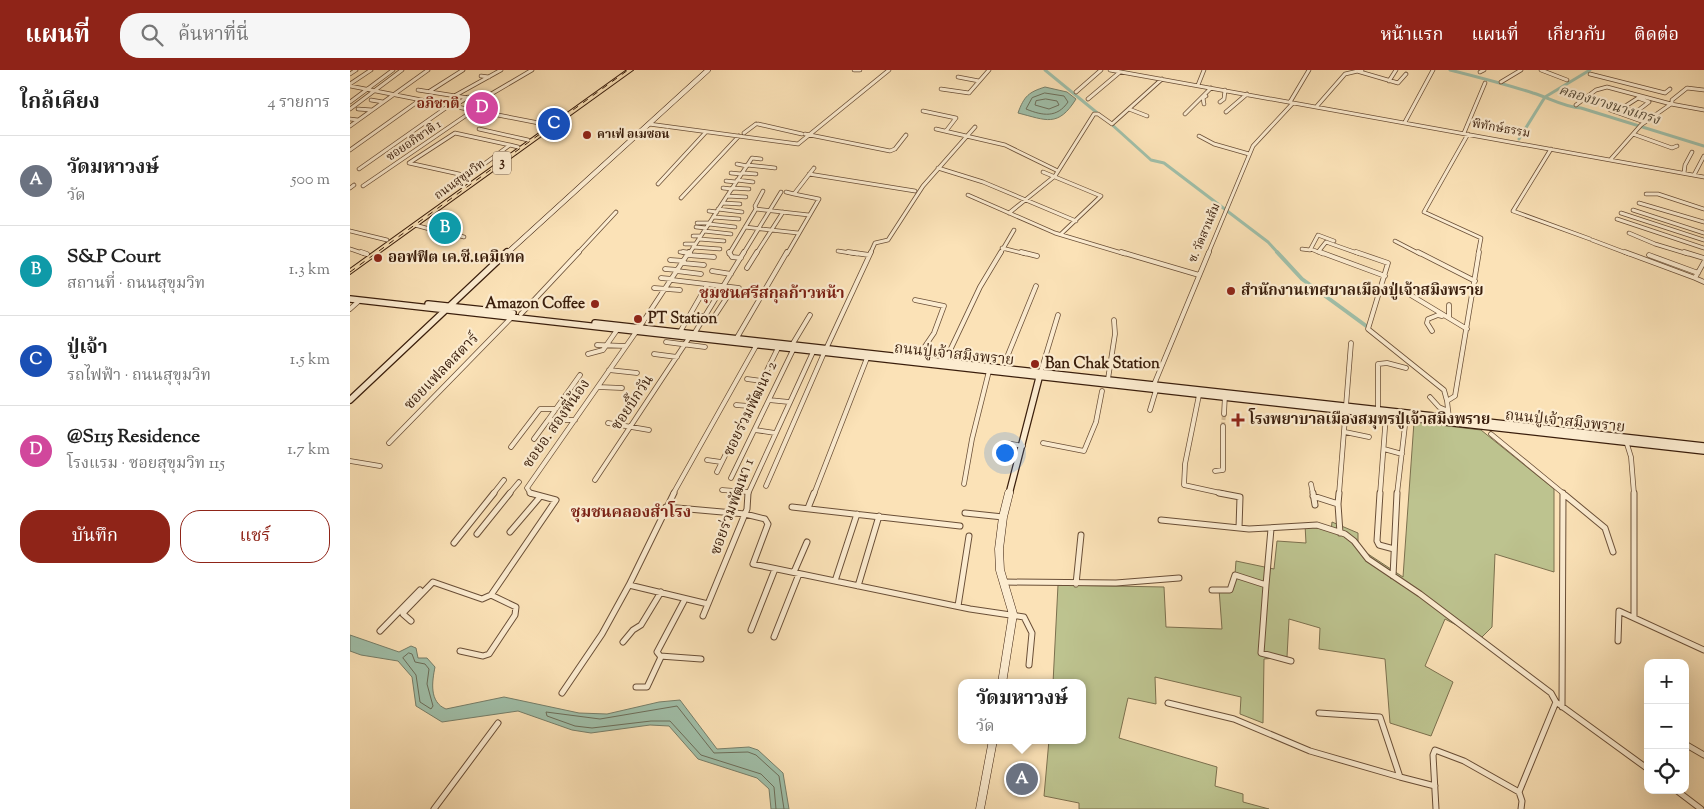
<!DOCTYPE html>
<html lang="th">
<meta charset="utf-8">
<style>
:root{--surface:#fff;--page:#f6f6f6;--text:#222;--muted:#767676;--line:#e0e0e0;--accent:#8f2418}
body{margin:0;font-family:"Sorts Mill Goudy","Noto Serif Thai",serif;background:var(--page);color:var(--text)}
.controls{position:absolute;right:15px;bottom:15px;display:grid;overflow:hidden;border-radius:10px;box-shadow:0 5px 20px #0002}
.controls button{width:45px;height:45px;display:grid;place-items:center;padding:0;border:0;border-bottom:1px solid var(--line);background:var(--surface);color:var(--text);font:25px sans-serif}
.you{position:absolute;left:654px;top:382px;width:18px;height:18px;margin:-12px;border:4px solid #fff;border-radius:50%;background:#1a73e8;box-shadow:0 0 0 8px #1a73e833}
.badge{display:grid;place-items:center;width:32px;height:32px;border-radius:50%;background:var(--accent);color:#fff;font-size:16px;font-weight:700}
.pin{position:absolute;translate:-50% -50%;border:2px solid #fff;box-shadow:0 1px 5px #0006}
.popup{position:absolute;left:608px;top:609px;width:128px;height:65px;box-sizing:border-box;display:grid;place-content:center;border-radius:10px;background:var(--surface);filter:drop-shadow(0 1px 4px #0005);font-size:16px;white-space:nowrap;color:var(--muted)}
.popup b{font-size:19px;color:var(--text)}
.popup::after{content:'';position:absolute;left:50%;top:100%;margin-left:-10px;border:10px solid transparent;border-top-color:var(--surface)}
.list{margin:0;padding:0;list-style:none}
h2{display:flex;justify-content:space-between;align-items:center;height:65px;margin:0;padding:0 20px;font-size:21px}
h2 small{font-size:16px;font-weight:400;color:var(--muted)}
.list li{display:grid;grid-template-columns:32px 1fr auto;gap:15px;align-items:center;box-sizing:border-box;height:90px;padding:0 20px;border-top:1px solid var(--line)}
.list b{display:block;font-size:19px;white-space:nowrap}
.list p{margin:0;font-size:16px;white-space:nowrap;color:var(--muted)}
.list em{font-size:16px;font-style:normal;color:var(--muted)}
.actions{display:flex;gap:10px;padding:15px 20px}
.actions a{flex:1;padding:11px 0;border:1px solid var(--accent);border-radius:20px;text-align:center;font-size:18px;color:var(--accent)}
.actions .main{background:var(--accent);color:#fff}
.icon{flex:none;width:28px;height:28px;fill:none;stroke:currentColor;stroke-width:2;stroke-linecap:round;stroke-linejoin:round}
.map{position:relative;flex:none;width:1354px;height:739px;overflow:hidden}
header{display:flex;align-items:center;gap:30px;box-sizing:border-box;height:70px;padding:0 25px;background:var(--accent);color:#fff}
header strong{font-size:24px}
nav{display:flex;gap:28px;margin-inline-start:auto;font-size:18px}
.search{width:350px;height:45px;background:var(--page);display:flex;align-items:center;gap:12px;box-sizing:border-box;padding:0 18px;border-radius:20px;color:var(--muted);font-size:19px}
main{display:flex}
aside{flex:1;background:var(--surface)}
.map>svg:first-child{display:block}
.green{fill:#bdc38f;stroke:#7c704e}
.water{fill:#a0bfa9;stroke:#777f6a}
.lines{fill:none;stroke-linecap:round;stroke-linejoin:round}
.shore{stroke:#6d6e5a;stroke-width:1}
.stream{stroke:#777f6a;stroke-width:1}
.canal-far1{stroke:#a0bfa9;stroke-width:3}
.canal{stroke:#a0bfa9;stroke-width:4}
.street-tunnel{stroke:#d4bb95;stroke-width:4;stroke-dasharray:4 2;stroke-linecap:butt}
.street-far2-casing{stroke:#6a4f37;stroke-width:4.5}
.street-far1-casing{stroke:#6a4f37;stroke-width:5.5}
.street-casing{stroke:#6a4f37;stroke-width:7}
.secondary-far2-casing{stroke:#3a1e0c;stroke-width:5.5}
.secondary-far1-casing{stroke:#3a1e0c;stroke-width:8}
.secondary-casing{stroke:#3a1e0c;stroke-width:9}
.highway-casing{stroke:#3a1e0c;stroke-width:2}
.street-far2{stroke:#fcecd0;stroke-width:3}
.street-far1{stroke:#fcecd0;stroke-width:4}
.street{stroke:#fcecd0;stroke-width:5}
.secondary-far2{stroke:#fcecd0;stroke-width:4.5}
.secondary-far1{stroke:#fcecd0;stroke-width:5.5}
.secondary{stroke:#fcecd0;stroke-width:8}
.highway{fill:#fbe2b7;fill-rule:evenodd}
.rail{stroke:#3a1e0c;stroke-width:1;stroke-dasharray:6 6;stroke-linecap:butt}
.poi-dot{fill:#8f2418;stroke:#fcecd0;stroke-width:2}
.labels{text-anchor:middle;dominant-baseline:central;stroke-width:4.5;stroke-linejoin:round;paint-order:stroke}
.far-street-label{font-size:12px;fill:#3a1e0c;stroke:#fcecd0}
.far-poi-label{font-size:12px;font-weight:bold;fill:#3a1e0c;stroke:#fcecd0;text-anchor:start}
.far-neighbourhood-label{font-size:14px;font-weight:bold;fill:#7a1f14;stroke:#fcecd0}
.far-water-label{font-size:14px;font-style:italic;fill:#594e3b;stroke:#fcecd0}
.shield{fill:#fcecd0;stroke:#745c47;stroke-width:1}
.shield-label{font-size:14px;font-weight:bold;fill:#3a1e0c}
.poi-label{font-size:15px;font-weight:bold;fill:#3a1e0c;stroke:#fcecd0;text-anchor:start}
.street-label{font-size:15px;fill:#3a1e0c;stroke:#fcecd0}
.neighbourhood-label{font-size:16px;font-weight:bold;fill:#7a1f14;stroke:#fcecd0}
</style>
<header>
<strong>แผนที่</strong>
<div class="search"><svg class="icon" aria-label="search" viewBox="0 0 24 24"><circle cx="10" cy="10" r="6"/><path d="M15 15l6 6"/></svg>ค้นหาที่นี่</div>
<nav><a>หน้าแรก</a><a>แผนที่</a><a>เกี่ยวกับ</a><a>ติดต่อ</a></nav>
</header>
<main>
<aside>
<h2>ใกล้เคียง<small>4 รายการ</small></h2>
<ul class="list">
<li><span class="badge" style="background:#6b7280">A</span><div><b>วัดมหาวงษ์</b><p>วัด</p></div><em>500 m</em></li>
<li><span class="badge" style="background:#0f9aa8">B</span><div><b>S&amp;P Court</b><p>สถานที่ · ถนนสุขุมวิท</p></div><em>1.3 km</em></li>
<li><span class="badge" style="background:#1a4fb4">C</span><div><b>ปู่เจ้า</b><p>รถไฟฟ้า · ถนนสุขุมวิท</p></div><em>1.5 km</em></li>
<li><span class="badge" style="background:#d1479c">D</span><div><b>@S115 Residence</b><p>โรงแรม · ซอยสุขุมวิท 115</p></div><em>1.7 km</em></li>
</ul>
<div class="actions"><a class="main">บันทึก</a><a>แชร์</a></div>
</aside>
<div class="map">
<svg width="1354" height="739" viewBox="0 0 1354 739">
<rect width="100%" height="100%" fill="#fbe2b7"/>
<filter id="stains"><feTurbulence type="fractalNoise" baseFrequency=".004" numOctaves="4"/><feColorMatrix values="0 0 0 0 .2 0 0 0 0 .09 0 0 0 0 .02 0 0 0 .5 -.17"/></filter>
<radialGradient id="worn" r=".72"><stop offset=".6" stop-color="#630" stop-opacity="0"/><stop offset="1" stop-color="#630" stop-opacity=".3"/></radialGradient>
<!-- green -->
<path class="green" d="M1064,352L1131,360L1204,419V502L1145,484L1142,557L1131,568L1095,549L1075,596L1103,612L1081,666L1040,653L1035,589L969,579L970,558L939,549L937,587L914,589L913,653L890,644L891,627L805,607L806,634L778,628L769,668L867,697L865,716L893,724V732L919,739H729V733L694,726L699,670H732V613H703L708,515L814,517L816,557L872,559L869,519L884,517L886,491L924,499L927,471L956,473L955,455L981,461L982,452L1008,463V473L1015,482L1053,507Z"/>
<!-- water -->
<path class="water" d="M695,17L717,22L726,29C708,58 696,50 668,43C674,26 679,22 695,17Z
M0,565L49,582L61,576L66,578L68,588H77L85,597C82,612 79,632 96,639L154,627L229,643L257,644L309,632L330,630L367,679L399,677L408,680L433,703L439,739H421L419,719L407,708L348,689L319,656L300,655L241,663L222,660L168,641L92,652L66,636L62,607L48,591L11,585L0,581Z"/>
<g class="lines">
<!-- shore -->
<path class="shore" d="M695,23L714,26L718,32C707,48 693,46 676,39L682,28Z
M696,29L707,31L709,35L699,39L685,35L686,31Z
M59,583L62,584L65,592L75,594L79,599L77,614L83,636L81,639L70,632L66,605L53,588Z
M426,739L424,717L411,704L351,685L320,651H301L242,658L225,656L197,646L196,642L250,649L327,636L364,683L398,682L406,685L429,706L434,739"/>
<!-- stream -->
<path class="stream" d="M1134,575L1166,600"/>
<!-- canal-far1 -->
<path class="canal-far1" d="M695,0L751,46
M1100,0C1128,7 1155,14 1183,23C1200,28 1213,37 1231,38L1354,76
M759,52L801,90L814,93L918,172L929,184
M1169,69L1195,27L1240,0"/>
<!-- canal -->
<path class="canal" d="M927,182L952,209L1019,258"/>
<!-- street-tunnel -->
<path class="street-tunnel" d="M873,356L874,344"/>
<!-- street-far2 casing -->
<g class="street-far2-casing">
<path id="street-far2" d="M504,0H510
M760,0L1354,107
M1191,0L1217,10
M1007,1L1048,13L1056,4
M1130,2L1134,0
M0,4L6,0
M1240,4L1315,23L1320,19
M131,6L139,7
M608,7L629,11
M1039,11L1046,0
M1151,12L1171,0
M0,14L21,0
M848,15L854,0
M0,16L199,55
M591,19L619,23L639,0
M68,20L131,30L182,0
M80,21L113,0
M726,22L751,0
M106,25L151,0
M738,29L770,2
M21,30L33,32
M0,32L43,0
M870,32L874,29L875,20
M940,32L959,0
M1322,33V30L1337,18L1354,20
M854,34L853,28L856,26
M1226,35L1246,20L1257,17L1321,34
M104,36L118,27
M967,36L995,4L1012,0
M0,39L52,0
M8,39L22,40
M779,39L797,46
M1260,40L1294,52
M573,41L606,48L596,61
M876,42L897,24
M1286,42L1299,32L1288,28L1274,37L1300,48
M835,44L861,18
M0,49L8,50
M1055,52L1083,0
M299,54L448,74L539,0
M408,54L452,64
M0,56L78,0
M129,59L178,70
M586,59L655,75L708,101
M105,63L160,75L118,106L59,93Z
M394,63L406,54
M1114,63L1135,13
M455,64L540,81L545,79L556,65
M1118,64L1074,142L1131,168L1128,184
M1283,64L1322,78L1327,76
M849,66L864,74L899,84
M160,75L168,77
M1201,79L1163,141L1240,169
M0,80L70,30
M1261,89L1291,55L1321,34L1354,40
M387,94L397,96
M397,95L425,98
M588,98L633,112L726,151
M9,99L100,35
M693,102L751,126L711,164
M381,103L391,104
M392,103L406,104
M1334,103L1335,95L1342,82
M459,104L565,121
M1344,105L1354,86
M387,110L403,112
M376,111L386,112
M308,114L356,62
M13,116L124,40
M0,118L4,115
M373,118L382,119
M382,118L399,119
M436,122L444,124
M1296,124H1308L1354,139
M618,125L705,163L775,184
M377,126L396,127
M331,128L389,66
M373,133L390,134
M1289,133L1354,152
M368,139L392,142
M406,139L459,145
M1283,140L1354,163
M359,141L367,142
M659,143L705,106L744,44H748L762,54L812,9
M1271,143L1354,170
M363,147L389,149
M1267,149L1354,178
M347,153H359
M359,154L385,157
M65,155L94,163
M346,157L356,158
M395,157L448,163
M0,161L37,170
M354,161L381,164
M99,163L114,167
M1279,163L1305,174L1338,184
M343,166H351
M349,169L374,171
M1242,170L1279,184
M1045,171L1070,184
M335,174H345
M343,177L370,179
M652,178L676,184
M0,179L15,184
M952,179L960,180L968,165L984,171
M961,179L973,184
M488,181L507,184
M330,182L340,183
M968,182L976,172L1010,184
M227,184L266,142
M339,184L402,88L411,89
M379,184L406,139L405,136L413,121
M393,184L431,122
M406,184L433,142
M437,184L469,129L444,124L464,98
M520,184L525,173L538,170L573,116L625,57
M650,184L664,160
M858,184L903,76L943,33"/>
</g>
<!-- street-far1 casing -->
<g class="street-far1-casing">
<path id="street-far1" d="M11,182L17,184
M333,182L340,183
M379,182L382,187L391,188
M498,182L519,185
M671,182L687,186
M771,182L849,205
M970,182L1035,206
M1006,182L1038,193L1018,259L1094,320L1097,331
M1068,182L1125,211
M1275,182L1345,208
M1334,182L1354,188
M338,185L364,187
M1299,185L1348,203
M320,190L334,191
M1354,192L1345,208L1354,212
M333,193L354,195
M397,198L407,182
M315,199L328,200
M327,201L351,204
M362,201L381,204
M311,208L322,209
M322,210L389,218
M304,218L330,220
M1054,221L1117,259
M565,230L594,236L584,263L567,288
M1099,235V248
M0,239L10,230
M171,244L229,182
M340,245L355,246
M364,247L383,218
M289,258L339,182
M1082,261L1077,253L1078,249L1088,245L1092,246
M330,262L357,215
M344,264L394,182
M385,271L437,182
M316,272L355,277
M247,275L276,276
M442,275L460,245
M476,279L521,182
M238,284L253,280L267,260
M304,284L327,287
M595,291L630,217L651,182
M655,292L686,216
M259,300L287,303
M691,301L708,245
M397,309L412,311
M758,309L765,264L764,250
M248,317L272,318
M803,317L859,182
M849,325L835,394L834,415L875,424
M1080,327L1089,337L1098,341
M419,330L439,332
M386,335L399,336
M1028,339V294L1037,293L1056,298
M800,340L806,320
M874,344L875,325
M1099,347L1097,331L1105,326L1129,182
M198,350L230,305
M258,353L299,360
M405,360L425,363
M995,362L1019,367
M1141,364L1214,424
M184,369L198,350H225
M1276,371L1281,387L1284,424
M39,373L161,248
M693,373L734,381L746,352L752,321
M161,377L190,339H206
M1034,379L1052,384
M653,380L656,373L673,376
M357,390L371,392
M0,391L30,396
M865,401L873,400V356
M367,402L428,278
M381,408L443,280
M245,410L339,268
M614,414L622,369L639,301
M961,414L963,424
M416,416L474,283
M372,420L398,422
M143,424L154,410
M159,424L169,412
M181,424L177,418L286,262
M323,424L406,276
M398,424L463,282
M464,424L517,288
M989,424L1001,273
M1030,424L1036,345
M1047,424L1056,347"/>
</g>
<!-- street casing -->
<g class="street-casing">
<path id="street" d="M869,423L890,427L889,458
M963,423L965,435
M1030,423L1027,471L1029,475L1044,479
M1284,423V546
M1215,425L1255,458L1263,482
M963,426L988,434L989,423
M988,434L990,463
M316,437L395,444L415,449L418,454L403,494L620,539L674,547L682,563L679,595
M442,437L610,456
M458,438L464,423
M615,443L653,447
M811,450L899,459L967,455L995,464L1004,471L1018,489L1070,524L1201,623L1206,632
M160,462L189,428
M127,464L160,423
M104,473L144,423
M444,502L457,472
M1043,506L1047,423
M485,511L507,444
M653,512L766,513L829,508
M726,514L731,465
M279,515L358,534
M916,515L911,583L941,591
M508,516L529,446
M862,520H880L885,505L916,515L921,459
M608,536L619,466
M353,546L397,439L398,423
M61,551L53,544L54,542L83,512L132,529L141,525
M401,560L425,499
M30,561L70,520
M424,567L449,504
M1268,571L1269,541L1354,580
M273,572L283,560L291,555L311,522
M110,581L133,586L139,584L165,545L166,537L141,525L206,430L180,423
M310,586L351,589
M286,617H297L311,587L307,582L334,531
M212,623L252,564L279,515L324,423
M818,633L884,649L960,681L1050,707
M1212,637L1213,423
M969,643L1030,647L1050,707L1085,716
M1335,674L1354,685
M1326,720L1351,739
M1169,722L1172,731L1171,739
M84,739L148,653
M1086,739L1083,685L1085,680L1114,691L1169,722L1206,632L1298,699"/>
</g>
<!-- secondary-far2 casing -->
<g class="secondary-far2-casing">
<path id="secondary-far2" d="M156,184L358,0"/>
</g>
<!-- secondary-far1 casing -->
<g class="secondary-far1-casing">
<path id="secondary-far1" d="M0,229L1354,381
M78,234L163,243
M245,253L1354,376
M0,330L157,182
M659,424L690,304"/>
</g>
<!-- secondary casing -->
<g class="secondary-casing">
<path id="secondary" d="M652,613L663,544L650,500L649,479L653,447L659,423
M630,739L643,670"/>
</g>
<!-- highway casing -->
<g class="highway-casing">
<path id="highway" d="M277,0H283L0,204V199Z"/>
</g>
<!-- street-far2 -->
<use href="#street-far2" class="street-far2"/>
<!-- street-far1 -->
<use href="#street-far1" class="street-far1"/>
<!-- street -->
<use href="#street" class="street"/>
<!-- secondary-far2 -->
<use href="#secondary-far2" class="secondary-far2"/>
<!-- secondary-far1 -->
<use href="#secondary-far1" class="secondary-far1"/>
<!-- secondary -->
<use href="#secondary" class="secondary"/>
<!-- highway -->
<use href="#highway" class="highway"/>
<!-- rail -->
<path class="rail" d="M0,202L278,0"/>
</g>
<!-- markers -->
<g class="poi-dot">
<circle cx="237" cy="65" r="5"/>
<circle cx="28" cy="188" r="5"/>
<circle cx="881" cy="221" r="5"/>
<circle cx="245" cy="234" r="5"/>
<circle cx="288" cy="249" r="5"/>
<circle cx="685" cy="294" r="5"/>
<path d="M885.5 342.5h5v5h5v5h-5v5h-5v-5h-5v-5h5z"/>
</g>
<g class="labels">
<!-- far-street labels -->
<g class="far-street-label">
<text transform="translate(1151 59) rotate(10)">พิทักษ์ธรรม</text>
<text transform="translate(64 71) rotate(-34)">ซอยอภิชาติ 1</text>
<text transform="translate(110 110) rotate(-36)">ถนนสุขุมวิท</text>
<text transform="translate(855 163) rotate(-67)">ซ. วัดสวนส้ม</text>
</g>
<!-- far-poi labels -->
<g class="far-poi-label">
<text x="247" y="65">คาเฟ่ อเมซอน</text>
</g>
<!-- far-neighbourhood labels -->
<g class="far-neighbourhood-label">
<text x="88" y="35">อภิชาติ</text>
</g>
<!-- far-water labels -->
<g class="far-water-label">
<text transform="translate(1259 36) rotate(17)">คลองบางนางเกรง</text>
</g>
<!-- shield labels -->
<rect class="shield" x="143" y="81.5" width="18" height="23" rx="4"/>
<g class="shield-label">
<text x="152" y="93">3</text>
</g>
<!-- poi labels -->
<g class="poi-label">
<text x="38" y="188">ออฟฟิต เค.ซี.เคมิเทค</text>
<text x="891" y="221">สำนักงานเทศบาลเมืองปู่เจ้าสมิงพราย</text>
<text x="235" y="234" text-anchor="end">Amazon Coffee</text>
<text x="298" y="249">PT Station</text>
<text x="695" y="294">Ban Chak Station</text>
<text x="899" y="350">โรงพยาบาลเมืองสมุทรปู่เจ้าสมิงพราย</text>
</g>
<!-- street labels -->
<g class="street-label">
<text transform="translate(604 285) rotate(6)">ถนนปู่เจ้าสมิงพราย</text>
<text transform="translate(92 302) rotate(-46)">ซอยแฟลตสตาร์</text>
<text transform="translate(283 333) rotate(-56)">ซอยบิ๊กวัน</text>
<text transform="translate(401 339) rotate(-64)">ซอยร่วมพัฒนา 2</text>
<text transform="translate(1215 352) rotate(6)">ถนนปู่เจ้าสมิงพราย</text>
<text transform="translate(207 354) rotate(-55)">ซอยอ. สองพี่น้อง</text>
<text transform="translate(383 437) rotate(-70)">ซอยร่วมพัฒนา 1</text>
</g>
<!-- neighbourhood labels -->
<g class="neighbourhood-label">
<text x="422" y="224">ชุมชนศรีสกุลก้าวหน้า</text>
<text x="281" y="443">ชุมชนคลองสำโรง</text>
</g>
</g>
<rect width="100%" height="100%" filter="url(#stains)"/>
<rect width="100%" height="100%" fill="url(#worn)"/>
</svg>
<div class="controls">
<button>+</button>
<button>−</button>
<button><svg class="icon" aria-label="locate" viewBox="0 0 24 24"><circle cx="12" cy="12" r="6"/><path d="M12 2v4M12 18v4M2 12h4M18 12h4"/></svg></button>
</div>
<div class="you"></div>
<div class="pin badge" style="left:672px;top:709px;background:#6b7280">A</div>
<div class="popup"><b>วัดมหาวงษ์</b>วัด</div>
<div class="pin badge" style="left:95px;top:158px;background:#0f9aa8">B</div>
<div class="pin badge" style="left:204px;top:54px;background:#1a4fb4">C</div>
<div class="pin badge" style="left:132px;top:38px;background:#d1479c">D</div>
</div>
</main>
